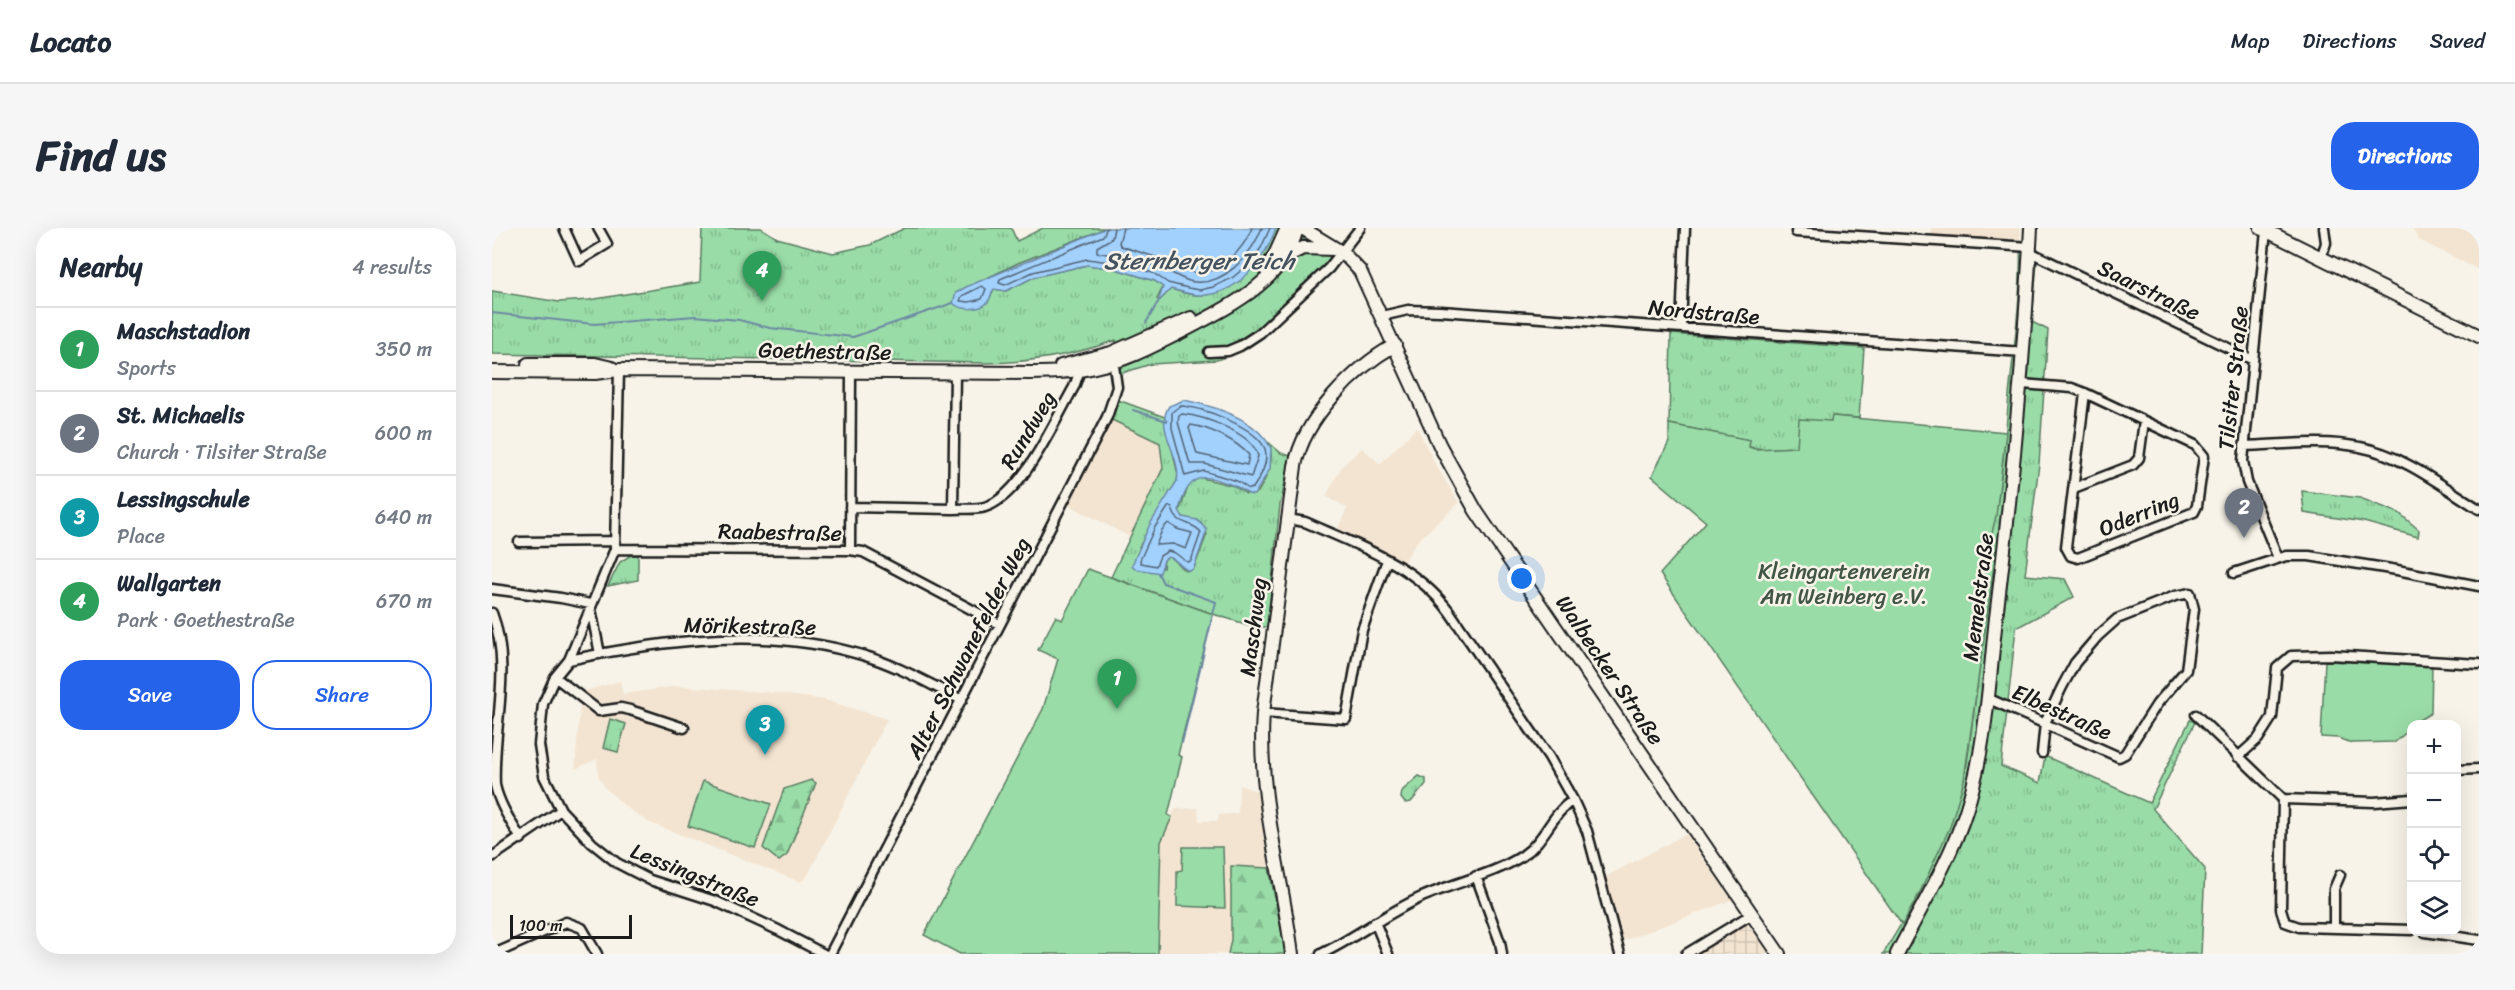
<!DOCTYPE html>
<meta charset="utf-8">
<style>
:root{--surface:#fff;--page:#f6f6f7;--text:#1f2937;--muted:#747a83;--line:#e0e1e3;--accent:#2563eb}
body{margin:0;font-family:Sriracha,sans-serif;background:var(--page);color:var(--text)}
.controls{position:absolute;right:18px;bottom:18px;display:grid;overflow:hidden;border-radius:12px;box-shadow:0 6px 24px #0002}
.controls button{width:54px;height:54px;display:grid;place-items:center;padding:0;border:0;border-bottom:2px solid var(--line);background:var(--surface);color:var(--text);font:30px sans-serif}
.scale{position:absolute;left:18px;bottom:15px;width:122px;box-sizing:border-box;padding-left:6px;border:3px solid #1c1c1c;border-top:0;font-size:16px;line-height:21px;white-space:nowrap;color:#1c1c1c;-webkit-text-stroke:4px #f7f3e8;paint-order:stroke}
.you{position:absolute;left:1030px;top:351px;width:21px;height:21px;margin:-15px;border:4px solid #fff;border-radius:50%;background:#1a73e8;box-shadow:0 0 0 9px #1a73e833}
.badge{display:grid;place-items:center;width:39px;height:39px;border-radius:50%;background:var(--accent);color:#fff;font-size:20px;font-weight:700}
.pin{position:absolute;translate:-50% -50px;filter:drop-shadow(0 2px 3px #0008)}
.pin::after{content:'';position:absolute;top:32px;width:21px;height:18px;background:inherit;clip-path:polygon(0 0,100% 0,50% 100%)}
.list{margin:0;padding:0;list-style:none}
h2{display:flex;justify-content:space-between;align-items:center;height:78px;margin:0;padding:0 24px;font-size:26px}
h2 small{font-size:20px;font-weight:400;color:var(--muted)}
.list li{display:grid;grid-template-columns:39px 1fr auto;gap:18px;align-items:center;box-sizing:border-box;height:84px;padding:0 24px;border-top:2px solid var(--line)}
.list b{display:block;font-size:22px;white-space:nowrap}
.list p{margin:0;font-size:20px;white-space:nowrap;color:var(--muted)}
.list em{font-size:20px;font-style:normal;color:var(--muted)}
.actions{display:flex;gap:12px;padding:18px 24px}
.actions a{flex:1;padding:14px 0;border:2px solid var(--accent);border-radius:24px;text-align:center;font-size:21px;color:var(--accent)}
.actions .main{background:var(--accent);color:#fff}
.icon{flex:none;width:33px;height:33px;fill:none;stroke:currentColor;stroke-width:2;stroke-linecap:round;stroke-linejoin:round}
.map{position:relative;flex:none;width:1987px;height:726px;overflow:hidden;border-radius:24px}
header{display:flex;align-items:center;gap:36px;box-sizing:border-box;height:84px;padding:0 30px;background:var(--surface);border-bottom:2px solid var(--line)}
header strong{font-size:28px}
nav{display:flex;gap:33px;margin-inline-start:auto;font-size:21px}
.intro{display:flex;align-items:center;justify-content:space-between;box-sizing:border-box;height:144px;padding:0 36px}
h1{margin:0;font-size:42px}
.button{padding:15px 27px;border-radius:24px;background:var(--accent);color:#fff;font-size:21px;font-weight:700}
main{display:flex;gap:36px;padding:0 36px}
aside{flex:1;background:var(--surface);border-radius:24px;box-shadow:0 6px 24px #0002}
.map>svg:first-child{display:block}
.built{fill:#f3e4d1}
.industrial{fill:url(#industrial-grid)}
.grass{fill:url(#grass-tufts);stroke:#5a7c62;stroke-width:1.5}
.forest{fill:url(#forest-firs);stroke:#5a7c62;stroke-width:1.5}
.garden{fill:#99dca7;stroke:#5a7c62;stroke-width:1.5}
.water{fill:#a2d1fd;stroke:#6c89a3;stroke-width:1.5}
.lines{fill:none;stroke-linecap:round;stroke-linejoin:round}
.shore{stroke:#526476;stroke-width:1.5}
.stream{stroke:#6c89a3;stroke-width:2}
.street-casing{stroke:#1c1c1c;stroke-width:13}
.secondary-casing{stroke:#1c1c1c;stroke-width:16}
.street{stroke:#f7f3e8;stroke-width:8}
.secondary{stroke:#f7f3e8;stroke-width:12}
.labels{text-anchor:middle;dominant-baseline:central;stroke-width:5;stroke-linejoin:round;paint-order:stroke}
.street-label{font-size:22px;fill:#1c1c1c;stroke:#f7f3e8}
.park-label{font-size:22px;fill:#425646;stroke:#f7f3e8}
.water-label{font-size:24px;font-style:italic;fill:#445260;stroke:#f7f3e8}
</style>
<header>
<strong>Locato</strong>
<nav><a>Map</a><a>Directions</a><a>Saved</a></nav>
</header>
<div class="intro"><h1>Find us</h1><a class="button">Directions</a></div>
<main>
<aside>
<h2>Nearby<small>4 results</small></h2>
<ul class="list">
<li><span class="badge" style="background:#2e9e5b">1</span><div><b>Maschstadion</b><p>Sports</p></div><em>350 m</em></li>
<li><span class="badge" style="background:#6b7280">2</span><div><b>St. Michaelis</b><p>Church · Tilsiter Straße</p></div><em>600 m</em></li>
<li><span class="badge" style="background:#0f9aa8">3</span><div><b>Lessingschule</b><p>Place</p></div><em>640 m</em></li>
<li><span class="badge" style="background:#2e9e5b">4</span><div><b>Wallgarten</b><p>Park · Goethestraße</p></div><em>670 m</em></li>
</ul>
<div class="actions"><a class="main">Save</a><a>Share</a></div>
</aside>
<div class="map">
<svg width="1987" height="726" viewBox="0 0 1987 726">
<defs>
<pattern id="industrial-grid" width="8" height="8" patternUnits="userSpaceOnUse" patternTransform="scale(1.5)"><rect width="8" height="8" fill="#f3e4d1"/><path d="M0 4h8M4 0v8" fill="none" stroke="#d0c3b3"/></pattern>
<pattern id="grass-tufts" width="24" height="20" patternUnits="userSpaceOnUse" patternTransform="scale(1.5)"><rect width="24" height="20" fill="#99dca7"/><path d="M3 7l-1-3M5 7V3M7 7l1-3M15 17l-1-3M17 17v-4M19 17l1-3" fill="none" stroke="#83bc8f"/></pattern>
<pattern id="forest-firs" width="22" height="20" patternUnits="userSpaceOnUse" patternTransform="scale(1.5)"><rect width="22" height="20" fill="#99dca7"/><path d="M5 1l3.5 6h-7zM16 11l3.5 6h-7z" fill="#83bc8f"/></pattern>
</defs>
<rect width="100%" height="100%" fill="#f7f3e8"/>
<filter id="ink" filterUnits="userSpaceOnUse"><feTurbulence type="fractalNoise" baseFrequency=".0167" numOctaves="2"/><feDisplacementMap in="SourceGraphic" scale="12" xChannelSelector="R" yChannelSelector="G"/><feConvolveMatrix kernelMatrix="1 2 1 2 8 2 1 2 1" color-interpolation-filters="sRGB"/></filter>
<g filter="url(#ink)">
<!-- built -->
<path class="built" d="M1439,0H1529L1528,13L1439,7Z
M1920,0H1987V42L1927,12Z
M620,192L668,215L671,240L638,309L577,277Z
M925,199L942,234L967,275L925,313L912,334L845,303L855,280L834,268L850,238L870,220L888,236Z
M128,453L131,466L186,458L284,465L333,472L395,491L315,649L308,654L156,594L134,579L113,560L106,547L105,531L83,541L89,464Z
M747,557L765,563L777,640L739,638V712L736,726H666L669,613L683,581L706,580L707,593H726L727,587L746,585Z
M1194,606L1240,672L1131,713L1113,649Z"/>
<!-- industrial -->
<path class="industrial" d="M1251,697H1256L1277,726H1205Z"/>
<!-- grass -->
<path class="grass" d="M210,0H269L285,10L341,25L378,17L413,0H519L525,13L551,0H614L526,35L464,65L485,79L496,74L502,61L514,63L542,49L595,37L620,40L663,53L671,59L665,71L668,72L679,61C688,64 697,67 706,67C743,68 772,30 784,0H793L849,34L771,109L754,121L725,132L659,136L627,146L624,112C583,127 540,134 496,135L0,126V63L67,74L97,72L208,54Z
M1528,13L1546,21L1540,94L1556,102L1547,236L1533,347L1573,351L1582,369L1524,400L1509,538L1548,555L1553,528L1657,575L1698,492L1703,494L1661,581L1713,641L1709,726H1391C1427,668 1458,609 1474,543L1503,324L1495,323C1509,272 1512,220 1517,168C1522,118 1530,64 1528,13Z
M1179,106L1372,120L1367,190L1340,188L1339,193L1305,219L1271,221L1257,219V212L1177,196Z
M626,172L673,189L686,247L685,253L647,319L671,340L672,332L676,329L680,330L694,343L702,340L715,306L709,295L691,289L687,284L697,256L706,249L742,258L754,266L766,264C775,249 784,231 776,214L789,225L799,228L788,277L775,399H763L721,386L619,349L671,240L668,215L620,192Z
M1810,263L1868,270L1907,285L1927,302L1926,309L1872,294L1812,285Z
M139,327H146V352L116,358L128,334Z
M118,491L134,496L126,524L111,520Z
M927,548L934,551V556L919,574L913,575L909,570L910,563Z"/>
<!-- forest -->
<path class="forest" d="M319,552L324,555L295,627L287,633L271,620L292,561Z
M739,638L777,640L794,726H736L739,712Z"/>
<!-- garden -->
<path class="garden" d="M1340,188L1514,204L1504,288L1496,322L1504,323L1472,552L1458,599L1428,664L1410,697L1168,346L1214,294L1160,248L1177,214V196L1258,212L1257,219L1263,221L1305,219L1307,191L1339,193Z
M596,341L721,386L686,527L690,529L676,587L680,589L669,614L666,726H468L432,707L551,481L566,431L546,422L564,388L570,392Z
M1833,433L1940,437L1939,485L1920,496L1919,500L1903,514L1860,515L1846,510L1829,509Z
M211,553L279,576L263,620L196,598Z
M691,619H731L733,680L685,678V643L690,642Z"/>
<!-- water -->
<path class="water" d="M614,0H784C773,32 744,69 707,67C697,67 688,63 679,61L666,74L671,59L663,53L624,41L595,37L542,49L514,63L502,61C499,65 499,71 495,75C487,83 468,82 461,75L464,65L474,59Z
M692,172C722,178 764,190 779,220L778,241L762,267C754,267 752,262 745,259C712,245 697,243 687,282L691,289L705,292L715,302L702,340L698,343C689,341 685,330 676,329L672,332L668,345L644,341L640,337L658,296L685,253C690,228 662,201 677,178Z"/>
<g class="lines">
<!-- shore -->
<path class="shore" d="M615,0L611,8L508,51L507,55L513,57L541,44L595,31L626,35L661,45L676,55L696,60L708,62L721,59L740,50L756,37L769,20L778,0
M622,0L620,10L605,19V24C625,28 644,32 664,38C676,42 685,49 697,53C731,61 759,27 770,0
M631,0L627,15L629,18C642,23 656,26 669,31C680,35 688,41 700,44C726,50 751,22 760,0
M490,58L494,61L490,71L477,74L468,73L470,68Z
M688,178C710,178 765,200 773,221C777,234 768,250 761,260L757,261L745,253L712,243L693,248L680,200V184Z
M690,186C711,188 761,205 766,228L759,249L713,236H698L686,194L687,188Z
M699,197C719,200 743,212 757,227L755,237L705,226L697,200Z
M677,278L680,279C683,298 699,292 709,304L699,333L695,334L683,325L676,323L668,328L664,338L649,335L648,332L663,299Z
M676,295L685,301L700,305L694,321L681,316L664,317L670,302Z"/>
<!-- stream -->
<path class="stream" d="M0,85L102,96L203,88L247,92L278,100L361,109L461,75
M654,95L666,74
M641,182L675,193
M666,345L671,355L724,374L690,515"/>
<!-- street casing -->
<g class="street-casing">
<path id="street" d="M72,0L87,33L115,16L106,0
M1774,3L1751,233L1755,254L1786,330
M1304,4L1538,19
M1538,24L1761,132
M1829,30L1834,15L1832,0
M890,88L916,82L949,83L1531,124
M1189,100L1193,0
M717,124L736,123L748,118L768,105L837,40L868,0
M127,142L123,321L77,432L63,449L51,476L47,517L52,548L69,582L100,615L125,635L158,652L223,673L286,702L332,726
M463,145L461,281C471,280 484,282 493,279C530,268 563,192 582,159L588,142
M1530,156L1580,160L1593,165L1574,319L1579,328L1586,330L1702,284L1705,278L1712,228L1703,217L1593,165
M1752,218C1790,217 1830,211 1868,219C1911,227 1950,258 1987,281
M1582,260L1641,237L1647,230L1652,193
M358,279L461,281
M796,291L813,294C865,317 922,336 957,383L1057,529L1081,572L1095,603L1128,726
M27,314L123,313
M123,321L358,322L371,324L507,396
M358,322L359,144
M1742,345L1794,328H1817L1905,342L1987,358
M0,361L69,370L98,376L108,426
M0,385C21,440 0,501 3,557C7,576 19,594 29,611
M77,432C172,412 275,398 370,427C405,437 437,456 470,472
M63,449L107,483L129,480L138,482L192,500
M1495,470L1627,529L1633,526L1665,476L1694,442L1702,381L1698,365L1683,368L1625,391L1606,408L1583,435L1570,459L1553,495L1550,525
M771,485L854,491L870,402L895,332
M1704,487L1791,571L1882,574L1920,571
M1746,529L1766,511L1780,489L1785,440L1799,428L1839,427L1987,436
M1964,542L1987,541
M1791,571L1789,681L1793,694L1807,699L1920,702
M0,629L69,582
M984,648L1008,714L1010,726
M883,694L896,726
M1842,699V661L1848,647
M1933,704L1987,712
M2,726L74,694L90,700L105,726
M338,726L615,189L625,159L621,131
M829,726C863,710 893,686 928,670C960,655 1001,647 1030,628C1053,613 1059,586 1081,572
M1194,726L1260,686"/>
</g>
<!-- secondary casing -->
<g class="secondary-casing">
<path id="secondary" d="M810,0L851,25L868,43L948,218L984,283L1287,726
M1769,0L1987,108
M793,29L811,20L842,21
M773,41L782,29L795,0
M36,136H103L120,140
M569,138L619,125L699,90
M0,144L103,145L127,142L539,145C561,145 582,144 603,139C636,132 663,117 693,102C736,79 793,53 805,0
M800,726C790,646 765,566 771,485L803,238C812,190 862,140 903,117
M1405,726C1429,679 1458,633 1474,583C1494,521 1497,454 1504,390C1520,260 1532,131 1539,0"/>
</g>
<!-- street -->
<use href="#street" class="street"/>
<!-- secondary -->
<use href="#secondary" class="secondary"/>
</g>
</g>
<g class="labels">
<!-- street labels -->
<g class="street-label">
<text transform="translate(1657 62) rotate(26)">Saarstraße</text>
<text transform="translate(1212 84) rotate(5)">Nordstraße</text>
<text transform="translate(333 123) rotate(1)">Goethestraße</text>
<text transform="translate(1741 150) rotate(-84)">Tilsiter Straße</text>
<text transform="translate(536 202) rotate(-59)">Rundweg</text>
<text transform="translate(1647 286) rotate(-22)">Oderring</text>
<text transform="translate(288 304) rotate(1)">Raabestraße</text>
<text transform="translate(1486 369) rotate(-83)">Memelstraße</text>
<text transform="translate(258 398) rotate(1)">Mörikestraße</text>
<text transform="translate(761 399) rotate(-83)">Maschweg</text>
<text transform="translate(476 420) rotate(-63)">Alter Schwanefelder Weg</text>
<text transform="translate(1118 442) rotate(56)">Walbecker Straße</text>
<text transform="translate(1570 484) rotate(24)">Elbestraße</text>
<text transform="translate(203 647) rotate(22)">Lessingstraße</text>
</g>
<!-- park labels -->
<g class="park-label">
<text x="1352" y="343">Kleingartenverein<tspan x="1352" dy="25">Am Weinberg e.V.</tspan></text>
</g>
<!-- water labels -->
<g class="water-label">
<text x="707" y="33">Sternberger Teich</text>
</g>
</g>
</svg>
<div class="controls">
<button>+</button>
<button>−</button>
<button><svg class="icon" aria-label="locate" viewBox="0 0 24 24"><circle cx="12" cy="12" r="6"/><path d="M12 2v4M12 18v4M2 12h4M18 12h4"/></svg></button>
<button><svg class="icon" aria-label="layers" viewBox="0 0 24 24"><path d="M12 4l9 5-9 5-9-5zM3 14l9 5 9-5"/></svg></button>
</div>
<div class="scale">100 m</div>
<div class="you"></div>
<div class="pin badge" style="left:625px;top:481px;background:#2e9e5b">1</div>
<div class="pin badge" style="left:1752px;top:310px;background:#6b7280">2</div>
<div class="pin badge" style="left:273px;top:527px;background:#0f9aa8">3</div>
<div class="pin badge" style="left:270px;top:73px;background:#2e9e5b">4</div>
</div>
</main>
